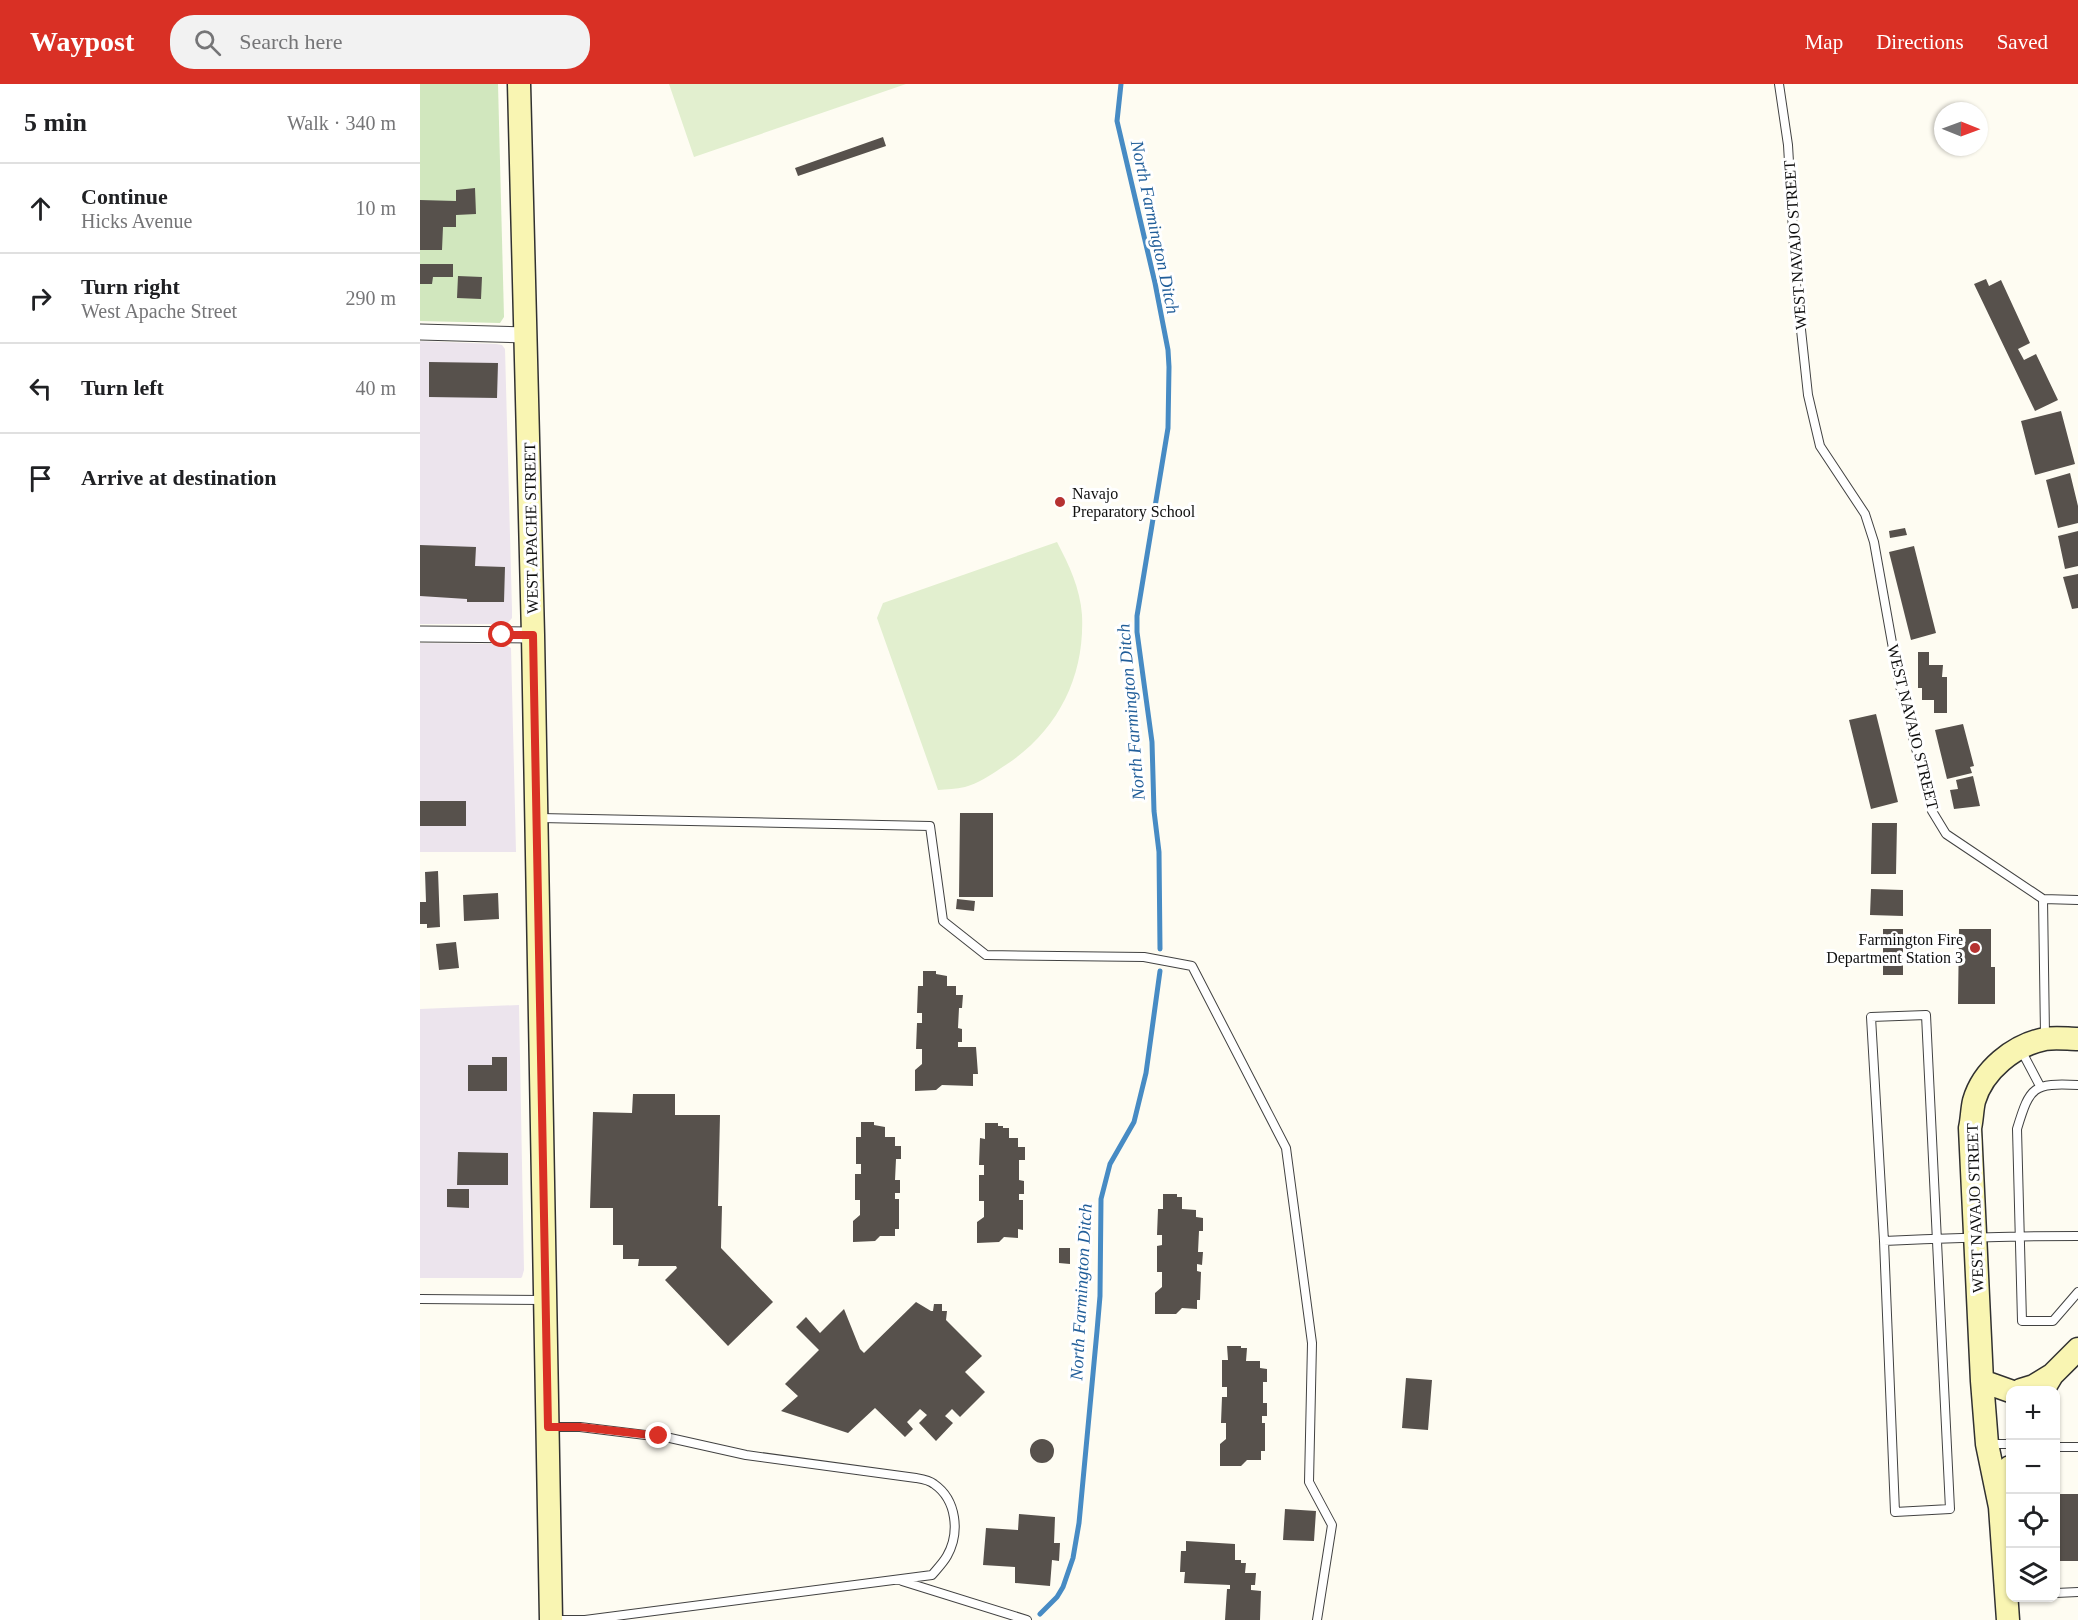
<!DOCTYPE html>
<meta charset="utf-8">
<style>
:root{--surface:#fff;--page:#f2f2f2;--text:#202124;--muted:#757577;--line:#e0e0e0;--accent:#d93025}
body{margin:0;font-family:Georgia,serif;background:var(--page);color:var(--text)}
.controls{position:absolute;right:18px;bottom:18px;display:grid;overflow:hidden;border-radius:12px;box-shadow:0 2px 4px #0004}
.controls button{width:54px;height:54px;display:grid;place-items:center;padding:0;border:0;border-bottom:2px solid var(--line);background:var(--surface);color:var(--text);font:30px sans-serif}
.compass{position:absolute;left:1514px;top:18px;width:54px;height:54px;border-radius:50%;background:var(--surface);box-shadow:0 2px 4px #0004;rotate:91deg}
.stop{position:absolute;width:18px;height:18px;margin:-14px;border:4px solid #d93025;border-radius:50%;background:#fff}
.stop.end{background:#d93025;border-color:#fff;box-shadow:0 2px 6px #0008}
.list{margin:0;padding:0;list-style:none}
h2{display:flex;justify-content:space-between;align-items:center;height:78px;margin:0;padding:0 24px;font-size:26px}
h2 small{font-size:20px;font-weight:400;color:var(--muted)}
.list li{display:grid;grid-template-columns:39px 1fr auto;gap:18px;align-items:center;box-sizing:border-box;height:90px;padding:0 24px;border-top:2px solid var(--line)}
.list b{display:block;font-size:22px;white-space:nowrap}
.list p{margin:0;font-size:20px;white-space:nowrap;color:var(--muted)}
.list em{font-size:20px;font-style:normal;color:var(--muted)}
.icon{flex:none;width:33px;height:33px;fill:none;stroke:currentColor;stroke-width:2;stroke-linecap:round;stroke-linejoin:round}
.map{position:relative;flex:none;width:1658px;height:1536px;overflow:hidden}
header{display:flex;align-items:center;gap:36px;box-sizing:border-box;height:84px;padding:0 30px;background:var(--accent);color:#fff}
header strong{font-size:28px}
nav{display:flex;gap:33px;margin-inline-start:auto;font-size:21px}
.search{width:420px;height:54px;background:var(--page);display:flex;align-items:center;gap:15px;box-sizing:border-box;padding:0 21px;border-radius:24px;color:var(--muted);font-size:22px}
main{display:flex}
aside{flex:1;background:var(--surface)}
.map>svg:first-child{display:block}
.industrial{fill:#ece4ed}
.green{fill:#d1e7be}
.pitch{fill:#e2efcf}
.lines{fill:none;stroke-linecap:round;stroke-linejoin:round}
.stream{stroke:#478bc4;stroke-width:5}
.building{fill:#57514c}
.lane-casing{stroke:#424242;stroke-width:10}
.street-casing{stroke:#424242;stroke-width:17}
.secondary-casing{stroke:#313131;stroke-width:25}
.lane{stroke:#fff;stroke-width:8}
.street{stroke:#fff;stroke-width:15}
.secondary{stroke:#f9f5b2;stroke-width:22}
.route{stroke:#d93025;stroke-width:8}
.poi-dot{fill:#b63231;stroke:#fff;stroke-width:2}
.labels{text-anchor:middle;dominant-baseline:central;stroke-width:6;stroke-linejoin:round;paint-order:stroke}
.street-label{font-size:16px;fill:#0f0f0f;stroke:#fff}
.poi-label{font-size:16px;fill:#0f0f0f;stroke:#fff;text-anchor:start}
.water-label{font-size:18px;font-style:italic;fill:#215e99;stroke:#fff}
</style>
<header>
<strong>Waypost</strong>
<div class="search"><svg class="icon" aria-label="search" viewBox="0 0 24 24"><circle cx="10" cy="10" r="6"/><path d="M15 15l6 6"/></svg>Search here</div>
<nav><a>Map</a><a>Directions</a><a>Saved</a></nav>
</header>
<main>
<aside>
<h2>5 min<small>Walk · 340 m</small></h2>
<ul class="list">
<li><svg class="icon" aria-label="ahead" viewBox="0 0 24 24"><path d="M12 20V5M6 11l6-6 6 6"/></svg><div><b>Continue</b><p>Hicks Avenue</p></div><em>10 m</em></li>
<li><svg class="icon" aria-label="right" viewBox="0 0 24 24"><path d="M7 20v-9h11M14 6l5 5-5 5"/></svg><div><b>Turn right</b><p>West Apache Street</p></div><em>290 m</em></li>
<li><svg class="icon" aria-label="left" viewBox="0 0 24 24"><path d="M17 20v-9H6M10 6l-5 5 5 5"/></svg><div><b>Turn left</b></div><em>40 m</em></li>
<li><svg class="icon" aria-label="arrive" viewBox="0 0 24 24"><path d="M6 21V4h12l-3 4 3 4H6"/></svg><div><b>Arrive at destination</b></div></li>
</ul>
</aside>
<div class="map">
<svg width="1658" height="1536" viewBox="0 0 1658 1536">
<rect width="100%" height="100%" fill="#fefcf2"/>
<!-- industrial -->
<path class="industrial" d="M0,257L76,260L82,261L85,265L92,526V534L87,540H0Z
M0,559L84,560L91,564L96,768H0Z
M99,921L104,1186L102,1193L101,1194H0V925Z"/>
<!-- green -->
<path class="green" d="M0,0H78L84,233L80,239L0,237Z"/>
<!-- pitch -->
<path class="pitch" d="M249,0H486L274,73Z
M637,458C649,481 660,504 662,531C665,595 636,650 581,684C571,691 557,700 545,703C536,705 527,705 518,706L457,534L463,519Z"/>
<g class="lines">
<!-- stream -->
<path class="stream" d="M701,0L697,37L735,199L748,266L749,283L748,344L717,532V548L732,658L734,727L739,768L740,865
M620,1530L637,1513L643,1503L653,1474L659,1439L677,1247L680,1212L681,1115L690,1080L714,1038L726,989L740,887"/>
</g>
<!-- building -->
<path class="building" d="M463,53L466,62L378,92L375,84Z
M55,104L56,130L36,131V143H23L22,166H0V116L36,117V106Z
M0,180H33V193H13L12,200H0Z
M38,192L62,193L61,215L37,214Z
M1566,195L1569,202L1581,196L1610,259L1598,265L1604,276L1616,270L1638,316L1615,327L1554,200Z
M9,278L78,279L77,314L9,313Z
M1641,327L1655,380L1615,391L1601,337Z
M1650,389L1658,422V439L1638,444L1626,396Z
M1485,444L1487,451L1470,454L1469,447Z
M1658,447V482L1645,485L1638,452Z
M0,461L56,463L55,482L85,483L84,518H47V515L0,512Z
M1494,462L1516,549L1491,556L1469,468Z
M1658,490V524L1652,525L1643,493Z
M1498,568H1509V581H1523L1522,593H1527V629H1514V616H1502V604H1498Z
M1456,630L1478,718L1451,725L1429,636Z
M1543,640L1554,682L1550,683L1552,689L1527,695L1515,646Z
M1553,692L1560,722L1534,725L1530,706L1538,705L1536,696Z
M0,717H46V742H0Z
M540,729H573V813H539Z
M1452,739H1477L1476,790H1451Z
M18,787L20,843L7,844V840H0V818H6L5,788Z
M1451,805L1483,806V832L1450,831Z
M78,809L79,835L44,837L43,811Z
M537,815L555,817L554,827L536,825Z
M1463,845H1483V891H1463Z
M1539,845H1571V883H1575V920H1538Z
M36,858L39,884L19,886L16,860Z
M503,887H516V890L527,892V902H536V911H543L542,924H539L538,944L542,945V958H538V963H556L558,990H553V1002L522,1001L516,1006L495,1007V986L502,980V965H496L497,939H502V929H497L498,902H503Z
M72,973H87V1007H48V981H72Z
M213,1010H255V1031H300L298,1122H302L301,1164L353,1218L308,1262L245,1196L257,1184L256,1182H218L219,1175H203V1161H193V1124H170L173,1028L212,1029Z
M441,1038H454V1041L465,1043V1053H475V1062H481V1075H476L475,1096H480V1109H475V1115H479V1145H475V1152H460L455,1157L433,1158V1137L440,1131V1116H435V1090H441V1080H436V1053H441Z
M565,1039H578V1042H583V1044H589V1054H598V1063H605V1076H599V1096L604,1097V1110H599V1116H603V1146L598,1145V1154L584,1153L579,1158L557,1159V1138L564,1133V1117H559V1091H564V1081H559L560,1054L565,1055Z
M38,1068L88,1069V1101H37Z
M27,1105H49V1124L27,1123Z
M743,1110H757V1113H762V1125L776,1126V1133L783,1134V1147H779L778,1168H783L782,1181L777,1180V1187L781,1188L780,1216H777V1225L762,1224L756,1230H735V1209L742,1203V1188H737V1162L742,1161V1151H737L738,1125H743Z
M639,1164H650V1180L639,1179Z
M496,1218L511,1227H513L514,1220H522V1227H527L526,1236L562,1272L545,1288L565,1308L540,1333L532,1325L525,1332L533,1339L516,1357L499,1339L507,1331L500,1325L487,1338L493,1345L485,1353L455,1324L428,1349L361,1327L378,1312L365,1300L399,1266L376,1243L386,1233L400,1249L424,1225L440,1265L444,1269Z
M807,1262H821V1264H827L826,1277H840V1284L847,1285V1298H843V1319H847V1332H842V1339H845V1367H841V1376H827L821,1382H800V1360L806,1355V1339H801L802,1313H807V1303H802V1276H808Z
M986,1294L1012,1296L1008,1346L982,1344Z
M610 1367a12 12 0 1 1 24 0a12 12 0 1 1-24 0Z
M1636,1410H1658V1477H1636Z
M865,1425L896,1427L894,1457L863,1456Z
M599,1430L635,1433L634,1459H640L639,1477L632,1476L630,1502L595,1499V1483L563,1481L566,1444L598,1446Z
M766,1457L815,1460V1476H821V1479H826L825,1489H836L835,1501H831V1506L841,1507L840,1536H805L807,1505H810V1501L764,1499L765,1488H760L761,1467H766Z"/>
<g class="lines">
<!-- lane casing -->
<g class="lane-casing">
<path id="lane" d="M1359,0L1368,61L1376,199L1388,311L1400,362L1445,430L1454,458L1479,598L1512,727L1526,750L1623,815
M120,734L510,742L523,837L566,871L724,873L772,882L866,1064L892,1259L889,1398L912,1441L897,1536
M1623,815L1625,951
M1623,815L1658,816
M1601,966L1620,1002
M1658,1001C1613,999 1610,1002 1597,1045L1602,1237H1633L1658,1208
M1464,1157L1451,933L1506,931L1530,1425L1475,1428L1464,1157C1528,1154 1593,1152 1658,1152
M0,1215L124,1216
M130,1343H160L250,1354L326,1371L496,1394C502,1395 509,1396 514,1400C537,1416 540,1449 527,1472C523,1479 517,1485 512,1491L165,1536H133
M1569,1360H1590
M1636,1363H1658
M482,1497L607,1536
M1636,1509L1658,1508"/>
</g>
<!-- street casing -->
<g class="street-casing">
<path id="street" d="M0,248L107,251
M0,550L113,551"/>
</g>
<!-- secondary casing -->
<g class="secondary-casing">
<path id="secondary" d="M99,0L113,551L131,1536
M1562,1297L1590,1307
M1601,1306L1614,1302L1632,1291
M1623,1306L1632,1291L1658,1265
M1581,1419L1590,1383
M1588,1536L1580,1423L1567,1360L1562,1297L1550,1044C1552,1036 1552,1025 1554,1017C1563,986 1594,961 1625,955C1636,953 1648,955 1658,955"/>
</g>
<!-- lane -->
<use href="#lane" class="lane"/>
<!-- street -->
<use href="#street" class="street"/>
<!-- secondary -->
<use href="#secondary" class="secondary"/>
</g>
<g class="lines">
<!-- route -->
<path class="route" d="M82,551H113L128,1343H160L239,1352"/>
</g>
<!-- markers -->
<g class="poi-dot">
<circle cx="640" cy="418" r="6"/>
<circle cx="1555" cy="864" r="6"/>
</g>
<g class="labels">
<!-- street labels -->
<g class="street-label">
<text transform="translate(1375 161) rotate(-94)">WEST NAVAJO STREET</text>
<text transform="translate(111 444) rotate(-91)">WEST APACHE STREET</text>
<text transform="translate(1493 643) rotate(76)">WEST NAVAJO STREET</text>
<text transform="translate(1555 1124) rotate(-92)">WEST NAVAJO STREET</text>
</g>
<!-- poi labels -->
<g class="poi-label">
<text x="652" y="409">Navajo<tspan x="652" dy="18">Preparatory School</tspan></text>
<text x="1543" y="855" text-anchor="end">Farmington Fire<tspan x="1543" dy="18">Department Station 3</tspan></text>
</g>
<!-- water labels -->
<g class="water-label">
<text transform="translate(735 143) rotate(78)">North Farmington Ditch</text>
<text transform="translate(711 628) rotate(-95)">North Farmington Ditch</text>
<text transform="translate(661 1208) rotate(-87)">North Farmington Ditch</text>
</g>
</g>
</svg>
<div class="controls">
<button>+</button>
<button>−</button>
<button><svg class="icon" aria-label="locate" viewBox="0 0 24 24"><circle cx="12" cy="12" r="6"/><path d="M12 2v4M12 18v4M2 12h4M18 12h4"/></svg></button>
<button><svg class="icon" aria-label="layers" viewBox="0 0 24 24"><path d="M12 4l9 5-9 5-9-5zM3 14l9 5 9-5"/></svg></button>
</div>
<svg class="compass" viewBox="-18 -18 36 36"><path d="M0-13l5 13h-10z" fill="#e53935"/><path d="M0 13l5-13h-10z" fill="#757577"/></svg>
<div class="stop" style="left:82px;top:551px"></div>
<div class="stop end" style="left:239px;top:1352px"></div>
</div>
</main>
